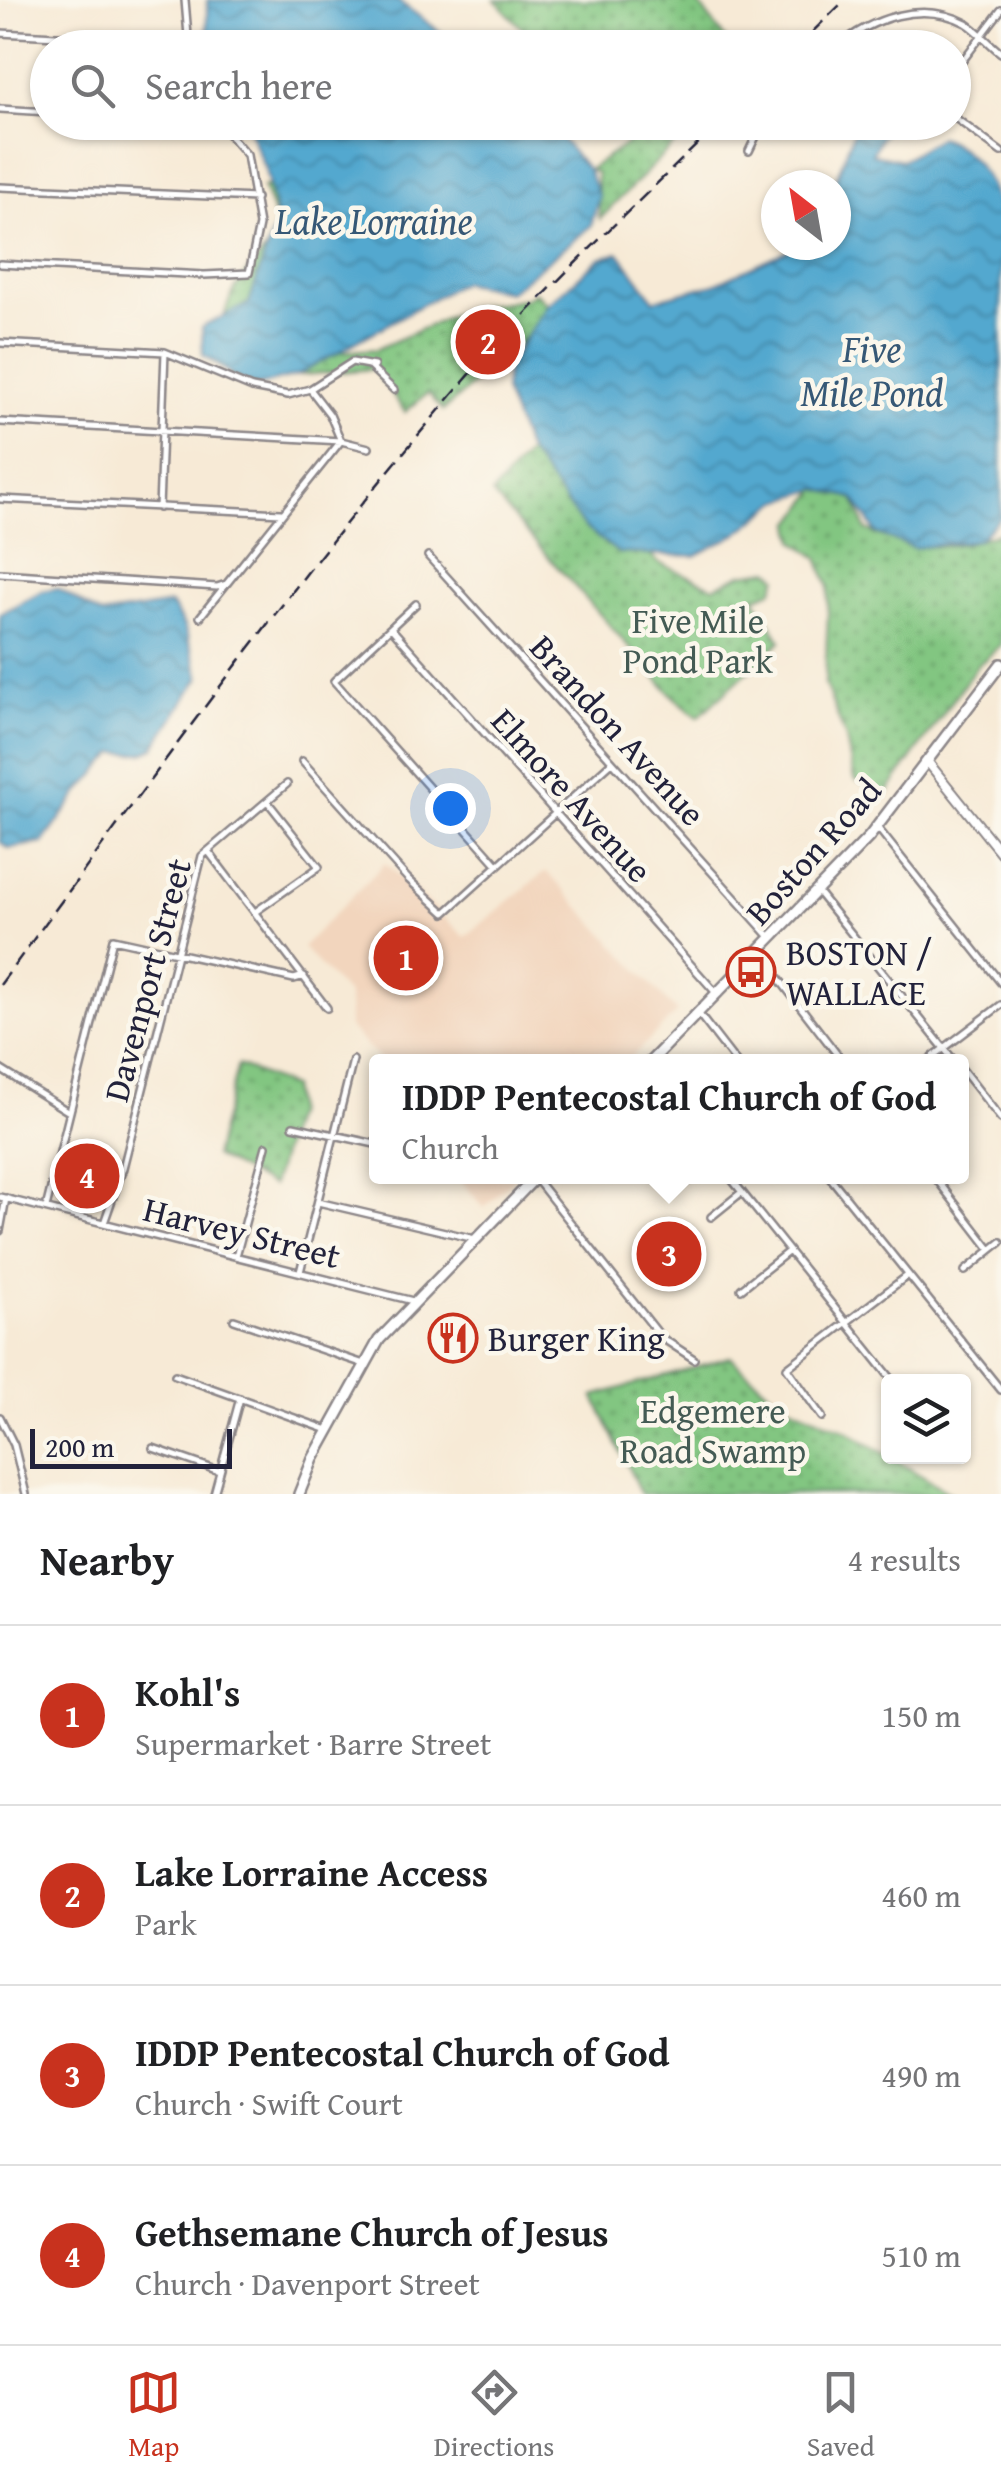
<!DOCTYPE html>
<meta charset="utf-8">
<style>
:root{--surface:#fff;--page:#f2f2f2;--text:#202124;--muted:#757577;--line:#e0e0e0;--accent:#c8321e}
body{margin:0;font-family:"Gentium Book Plus",serif;background:var(--page);color:var(--text)}
.controls{position:absolute;right:30px;bottom:30px;display:grid;overflow:hidden;border-radius:10px;box-shadow:0 2px 8px #0004}
.controls button{width:90px;height:90px;display:grid;place-items:center;padding:0;border:0;border-bottom:2px solid var(--line);background:var(--surface);color:var(--text);font:50px sans-serif}
.compass{position:absolute;left:761px;top:170px;width:90px;height:90px;border-radius:50%;background:var(--surface);box-shadow:0 2px 8px #0004;rotate:329deg}
.scale{position:absolute;left:30px;bottom:25px;width:202px;box-sizing:border-box;padding-left:10px;border:5px solid #22223b;border-top:0;font-size:28px;line-height:35px;white-space:nowrap;color:#22223b;-webkit-text-stroke:8px #fbf7ec;paint-order:stroke}
.you{position:absolute;left:450px;top:808px;width:35px;height:35px;margin:-25px;border:8px solid #fff;border-radius:50%;background:#1a73e8;box-shadow:0 0 0 15px #1a73e833}
.badge{display:grid;place-items:center;width:65px;height:65px;border-radius:50%;background:var(--accent);color:#fff;font-size:32px;font-weight:700}
.pin{position:absolute;translate:-50% -50%;border:5px solid #fff;box-shadow:0 2px 10px #0006}
.popup{position:absolute;left:369px;top:1054px;width:600px;height:130px;box-sizing:border-box;display:grid;place-content:center;border-radius:10px;background:var(--surface);filter:drop-shadow(0 2px 8px #0005);font-size:32px;white-space:nowrap;color:var(--muted)}
.popup b{font-size:38px;color:var(--text)}
.popup::after{content:'';position:absolute;left:50%;top:100%;margin-left:-20px;border:20px solid transparent;border-top-color:var(--surface)}
.list{margin:0;padding:0;list-style:none}
h2{display:flex;justify-content:space-between;align-items:center;height:130px;margin:0;padding:0 40px;font-size:42px}
h2 small{font-size:32px;font-weight:400;color:var(--muted)}
.list li{display:grid;grid-template-columns:65px 1fr auto;gap:30px;align-items:center;box-sizing:border-box;height:180px;padding:0 40px;border-top:2px solid var(--line)}
.list b{display:block;font-size:38px;white-space:nowrap}
.list p{margin:0;font-size:32px;white-space:nowrap;color:var(--muted)}
.list em{font-size:32px;font-style:normal;color:var(--muted)}
.icon{flex:none;width:55px;height:55px;fill:none;stroke:currentColor;stroke-width:2;stroke-linecap:round;stroke-linejoin:round}
.map{position:relative;flex:none;width:1001px;height:1494px;overflow:hidden}
.search{position:absolute;background:var(--surface);box-shadow:0 2px 8px #0004;left:30px;right:30px;top:30px;height:110px;display:flex;align-items:center;gap:25px;box-sizing:border-box;padding:0 35px;border-radius:55px;color:var(--muted);font-size:38px}
.sheet{height:850px;background:var(--surface)}
nav{display:flex;justify-content:space-around;align-items:center;box-sizing:border-box;height:140px;border-top:2px solid var(--line);background:var(--surface);font-size:28px;color:var(--muted)}
nav a{display:grid;justify-items:center;gap:5px}
nav .on{color:var(--accent)}
.map>svg:first-child{display:block}
.built{fill:#f2d5bd}
.park{fill:url(#park-dots);stroke:#52745e;stroke-width:2.5}
.water{fill:url(#water-waves);stroke:#3a6585;stroke-width:2.5}
.lines{fill:none;stroke-linecap:round;stroke-linejoin:round}
.street-casing{stroke:#8c8688;stroke-width:10}
.secondary-casing{stroke:#8c8688;stroke-width:12}
.primary-casing{stroke:#8c8688;stroke-width:14}
.street{stroke:#fff;stroke-width:5}
.secondary{stroke:#fff;stroke-width:8}
.primary{stroke:#fff;stroke-width:9}
.rail{stroke:#22223b;stroke-width:2.5;stroke-dasharray:15 8;stroke-linecap:butt}
.labels{text-anchor:middle;dominant-baseline:central;stroke-width:9;stroke-linejoin:round;paint-order:stroke}
.park-label{font-size:35px;fill:#445b54;stroke:#fbf7ec}
.street-label{font-size:35px;fill:#22223b;stroke:#fbf7ec}
.poi-label{font-size:35px;fill:#22223b;stroke:#fbf7ec;text-anchor:start}
.water-label{font-size:38px;font-style:italic;fill:#365876;stroke:#fbf7ec}
</style>
<div class="map">
<svg width="1001" height="1494" viewBox="0 0 1001 1494">
<defs>
<pattern id="park-dots" width="8" height="8" patternUnits="userSpaceOnUse" patternTransform="scale(2.5)"><rect width="8" height="8" fill="#82c681"/><path d="M2 2h.1M6 6h.1" fill="none" stroke="#6aa06b" stroke-width="1.8" stroke-linecap="round"/></pattern>
<pattern id="water-waves" width="16" height="10" patternUnits="userSpaceOnUse" patternTransform="scale(2.5)"><rect width="16" height="10" fill="#53a8cf"/><path d="M0 5q4-4 8 0t8 0" fill="none" stroke="#4488a9"/></pattern>
</defs>
<rect width="100%" height="100%" fill="#fbf7ec"/>
<filter id="ink" filterUnits="userSpaceOnUse"><feTurbulence type="fractalNoise" baseFrequency=".01" numOctaves="2"/><feDisplacementMap in="SourceGraphic" scale="20" xChannelSelector="R" yChannelSelector="G"/><feConvolveMatrix kernelMatrix="1 2 1 2 8 2 1 2 1" color-interpolation-filters="sRGB"/></filter>
<filter id="wash" filterUnits="userSpaceOnUse"><feTurbulence type="fractalNoise" baseFrequency=".0048" numOctaves="4" result="noise"/><feDisplacementMap in="SourceGraphic" scale="40" xChannelSelector="R" yChannelSelector="G"/><feGaussianBlur stdDeviation="2.25" result="paint"/><feColorMatrix in="noise" values="0 0 0 0 0 0 0 0 0 0 0 0 0 0 0 0 0 1.4 0 .05"/><feComposite in="paint" operator="in"/></filter>
<g filter="url(#wash)">
<rect width="100%" height="100%" fill="#f7ead6"/>
<!-- built -->
<path class="built" d="M385,863L465,937L546,871L677,1012L628,1061H382L349,1028L348,995L302,947Z
M458,1177H515L484,1208Z"/>
<!-- park -->
<path class="park" d="M495,0H696L731,47H540Z
M611,123H695L600,219L596,172L588,170L629,142Z
M283,183L295,209L242,359L377,349L469,308L527,298L535,292L555,311L443,411L428,393L405,412L374,369L232,381C209,304 233,290 280,233L263,187Z
M563,412L632,538L659,563L714,587L742,574L770,570L778,577L772,591L755,598L781,641L698,717L674,697L492,494Z
M817,489L854,498L866,530C920,551 945,552 1001,532V645L977,666L885,796L854,779L846,738L825,684L829,587L818,558L795,541L792,524Z
M238,1065L291,1087L294,1111L272,1186L214,1156Z
M730,1357L779,1401L847,1431L952,1494H641L594,1396Z"/>
<!-- water -->
<path class="water" d="M207,0H397L461,47H207Z
M857,122L889,123L872,154L902,160L940,137C974,150 992,182 1001,215V517L978,540L914,548L876,533L854,498L817,489L779,501L737,534L695,556L619,553L585,528L528,452L504,391L507,366L548,304L600,258L619,253L654,300L715,284L799,245H836L834,185Z
M246,123H531L559,136L588,170L599,196L591,226L509,292L462,282L298,375L252,388L203,355L202,327L249,303L277,219L265,169Z
M57,588L101,615L171,604L184,626L200,677L154,748L143,753H115L78,794L43,843L9,848L0,842V614L42,591Z"/>
</g>
<g filter="url(#ink)">
<g class="lines">
<!-- street casing -->
<g class="street-casing">
<path id="street" d="M185,0L189,48
M0,33L188,43
M836,48C871,18 922,0 966,23C978,30 989,44 1001,53
M954,72L1001,10
M0,109L48,112
M954,117L1001,152
M749,151L763,122
M0,187L256,198
M0,264L204,275L249,273L259,225L247,155L218,122
M0,343L165,352L252,388L288,395L310,389L352,362L374,366
M369,366L394,390
M0,422L341,441L369,448
M0,499L281,513
M159,508L165,352
M428,556L771,938
M0,573L217,587L226,584
M416,604L334,681L497,864
M200,617L341,441L330,415L310,389
M391,628L717,994
M302,761L408,879L445,913L611,763
M877,827L1001,983
M208,851L327,1008
M817,891L955,1062
M255,912L319,867L267,801
M759,953L843,1062
M698,1013L736,1062
M926,1062L1001,1005
M0,1069L69,1112
M962,1069L1001,1119
M293,1126L375,1144
M729,1176L894,1382
M829,1176L1001,1390
M934,1176L991,1250L1001,1242
M536,1179L662,1338L694,1359
M0,1197L413,1301
M318,1202L475,1239
M46,1208L113,939L294,979L304,976
M711,1217L742,1192
M104,1223L123,1168L202,856L287,784
M0,1231L6,1198
M236,1256L266,1146
M965,1271L991,1250
M300,1272L353,1060
M741,1289L789,1251
M234,1320L364,1364
M175,1375L328,1430
M0,1417L14,1445L26,1494
M822,1417L787,1368L907,1276
M153,1448L219,1471
M214,1494L240,1398"/>
</g>
<!-- secondary casing -->
<g class="secondary-casing">
<path id="secondary" d="M927,761L1001,853"/>
</g>
<!-- primary casing -->
<g class="primary-casing">
<path id="primary" d="M650,1062L869,837L1001,664
M299,1494L313,1459L379,1340L537,1176"/>
</g>
<!-- street -->
<use href="#street" class="street"/>
<!-- secondary -->
<use href="#secondary" class="secondary"/>
<!-- primary -->
<use href="#primary" class="primary"/>
<!-- rail -->
<path class="rail" d="M796,48L845,0
M0,985C151,780 298,573 465,380C544,289 634,207 720,122"/>
</g>
</g>
<!-- icons -->
<defs>
<g id="bus-ring" transform="scale(2.5)"><circle r="9.5" fill="#fbf7ec" stroke="#c8321e" stroke-width="1.5"/><path d="M-5-6H5V4H4V6H2V4H-2V6H-4V4H-5ZM-3.5-4V0h7V-4ZM-3.5 1.2v1.5H-2V1.2ZM2 1.2v1.5H3.5V1.2Z" fill="#c8321e"/></g>
<g id="restaurant-ring" transform="scale(2.5)"><circle r="9.5" fill="#fbf7ec" stroke="#c8321e" stroke-width="1.5"/><path d="M-5-6h1v4h1v-4h1v4h1v-4h1v5L-1.5 .5V6h-2V.5L-5-1ZM5-6V6H3V1.5H1.5Q1.5-4 5-6Z" fill="#c8321e"/></g>
</defs>
<g fill-rule="evenodd">
<use href="#bus-ring" x="751" y="972"/>
<use href="#restaurant-ring" x="453" y="1338"/>
</g>
<g class="labels">
<!-- park labels -->
<g class="park-label">
<text x="698" y="620">Five Mile<tspan x="698" dy="40">Pond Park</tspan></text>
<text x="713" y="1410">Edgemere<tspan x="713" dy="40">Road Swamp</tspan></text>
</g>
<!-- street labels -->
<g class="street-label">
<text transform="translate(618 730) rotate(48)">Brandon Avenue</text>
<text transform="translate(572 795) rotate(48)">Elmore Avenue</text>
<text transform="translate(813 851) rotate(-48)">Boston Road</text>
<text transform="translate(147 980) rotate(-75)">Davenport Street</text>
<text transform="translate(242 1232) rotate(14)">Harvey Street</text>
</g>
<!-- poi labels -->
<g class="poi-label">
<text x="786" y="952">BOSTON /<tspan x="786" dy="40">WALLACE</tspan></text>
<text x="488" y="1338">Burger King</text>
</g>
<!-- water labels -->
<g class="water-label">
<text x="374" y="220">Lake Lorraine</text>
<text x="872" y="348">Five<tspan x="872" dy="44">Mile Pond</tspan></text>
</g>
</g>
</svg>
<div class="controls">
<button><svg class="icon" aria-label="layers" viewBox="0 0 24 24"><path d="M12 4l9 5-9 5-9-5zM3 14l9 5 9-5"/></svg></button>
</div>
<svg class="compass" viewBox="-18 -18 36 36"><path d="M0-13l5 13h-10z" fill="#e53935"/><path d="M0 13l5-13h-10z" fill="#757577"/></svg>
<div class="scale">200 m</div>
<div class="you"></div>
<div class="pin badge" style="left:406px;top:958px">1</div>
<div class="pin badge" style="left:488px;top:342px">2</div>
<div class="pin badge" style="left:669px;top:1254px">3</div>
<div class="popup"><b>IDDP Pentecostal Church of God</b>Church</div>
<div class="pin badge" style="left:87px;top:1176px">4</div>
<div class="search"><svg class="icon" aria-label="search" viewBox="0 0 24 24"><circle cx="10" cy="10" r="6"/><path d="M15 15l6 6"/></svg>Search here</div>
</div>
<section class="sheet">
<h2>Nearby<small>4 results</small></h2>
<ul class="list">
<li><span class="badge">1</span><div><b>Kohl's</b><p>Supermarket · Barre Street</p></div><em>150 m</em></li>
<li><span class="badge">2</span><div><b>Lake Lorraine Access</b><p>Park</p></div><em>460 m</em></li>
<li><span class="badge">3</span><div><b>IDDP Pentecostal Church of God</b><p>Church · Swift Court</p></div><em>490 m</em></li>
<li><span class="badge">4</span><div><b>Gethsemane Church of Jesus</b><p>Church · Davenport Street</p></div><em>510 m</em></li>
</ul>
</section>
<nav>
<a class="on"><svg class="icon" aria-label="map" viewBox="0 0 24 24"><path d="M3 6l6-2 6 2 6-2v14l-6 2-6-2-6 2zM9 4v14M15 6v14"/></svg>Map</a>
<a><svg class="icon" aria-label="directions" viewBox="0 0 24 24"><path d="M12 3l9 9-9 9-9-9zM9 14v-3h6M13 9l2 2-2 2"/></svg>Directions</a>
<a><svg class="icon" aria-label="saved" viewBox="0 0 24 24"><path d="M7 4h10v16l-5-4-5 4z"/></svg>Saved</a>
</nav>
